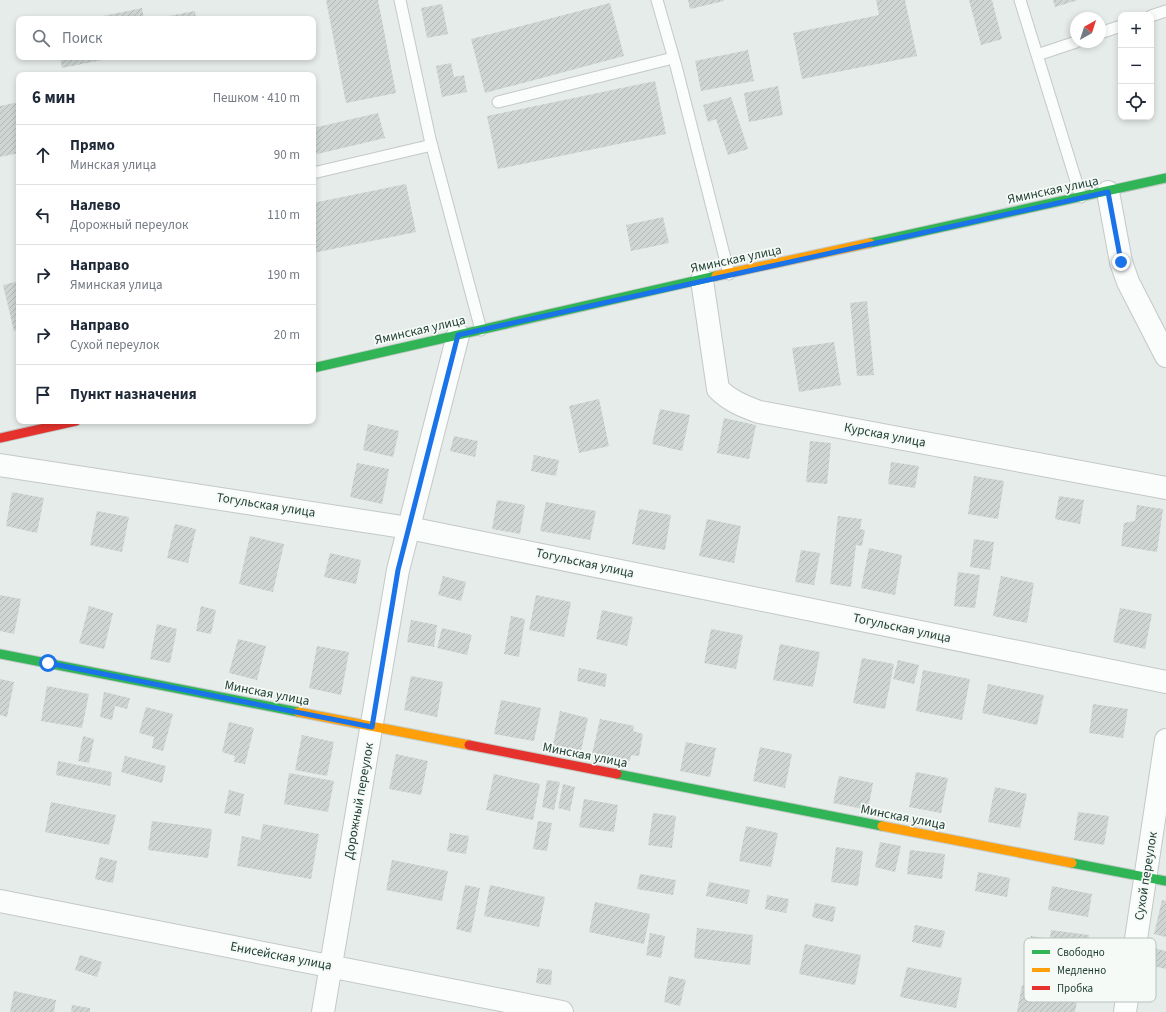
<!DOCTYPE html>
<html lang="ru">
<meta charset="utf-8">
<style>
:root{--surface:#fff;--page:#f2f2f3;--text:#1f2937;--muted:#747a83;--line:#e0e1e3}
body{margin:0;font-family:"Source Sans 3",sans-serif;background:var(--page);color:var(--text)}
.controls{position:absolute;right:12px;top:12px;display:grid;overflow:hidden;border-radius:8px;box-shadow:0 2px 6px #0003}
.controls button{width:36px;height:36px;display:grid;place-items:center;padding:0;border:0;border-bottom:1px solid var(--line);background:var(--surface);color:var(--text);font:20px sans-serif}
.compass{position:absolute;left:1070px;top:12px;width:36px;height:36px;border-radius:50%;background:var(--surface);box-shadow:0 2px 6px #0003;rotate:39deg}
.stop{position:absolute;width:12px;height:12px;margin:-9px;border:3px solid #1a73e8;border-radius:50%;background:#fff}
.stop.end{background:#1a73e8;border-color:#fff;box-shadow:0 1px 4px #0008}
.list{margin:0;padding:0;list-style:none}
h2{display:flex;justify-content:space-between;align-items:center;height:52px;margin:0;padding:0 16px;font-size:17px}
h2 small{font-size:13px;font-weight:400;color:var(--muted)}
.list li{display:grid;grid-template-columns:26px 1fr auto;gap:12px;align-items:center;box-sizing:border-box;height:60px;padding:0 16px;border-top:1px solid var(--line)}
.list b{display:block;font-size:15px;white-space:nowrap}
.list p{margin:0;font-size:13px;white-space:nowrap;color:var(--muted)}
.list em{font-size:13px;font-style:normal;color:var(--muted)}
.icon{flex:none;width:22px;height:22px;fill:none;stroke:currentColor;stroke-width:2;stroke-linecap:round;stroke-linejoin:round}
.map{position:relative;flex:none;width:1166px;height:1012px;overflow:hidden}
.search{position:absolute;background:var(--surface);box-shadow:0 2px 6px #0003;left:16px;top:16px;width:300px;height:44px;display:flex;align-items:center;gap:10px;box-sizing:border-box;padding:0 14px;border-radius:8px;color:var(--muted);font-size:15px}
.panel{position:absolute;background:var(--surface);box-shadow:0 2px 6px #0003;left:16px;top:72px;width:300px;height:352px;border-radius:8px}
.map>svg:first-child{display:block}
.building{fill:url(#building-hatch)}
.lines{fill:none;stroke-linecap:round;stroke-linejoin:round}
.lane-casing{stroke:#c3c9c6;stroke-width:13}
.street-casing{stroke:#c3c9c6;stroke-width:24}
.fast-casing{stroke:#c2c9c6;stroke-width:11}
.slow-casing{stroke:#c2c9c6;stroke-width:11}
.jam-casing{stroke:#c2c9c6;stroke-width:11}
.lane{stroke:#fbfcfc;stroke-width:11}
.street{stroke:#fbfcfc;stroke-width:22}
.fast{stroke:#30b455;stroke-width:9}
.slow{stroke:#ff9f0a;stroke-width:9}
.jam{stroke:#e5322d;stroke-width:9}
.route{stroke:#1a73e8;stroke-width:5}
.labels{text-anchor:middle;dominant-baseline:central;stroke-width:3.5;stroke-linejoin:round;paint-order:stroke}
.street-label{font-size:13px;fill:#234136;stroke:#f5faf7}
.key{fill:#f5faf7;stroke:#b6c2bd;stroke-width:1}
.key-label{font-size:11px;fill:#234136}
</style>
<div class="map">
<svg width="1166" height="1012" viewBox="0 0 1166 1012">
<defs>
<pattern id="building-hatch" width="6" height="6" patternUnits="userSpaceOnUse"><rect width="6" height="6" fill="#ced5d2"/><path d="M-1 1l2-2M0 6l6-6M5 7l2-2" fill="none" stroke="#b1b8b5"/></pattern>
</defs>
<rect width="100%" height="100%" fill="#e6ece9"/>
<!-- building -->
<path class="building" d="M326,0H378L396,93L346,103Z
M688,0H724V1L690,9Z
M876,0H905L917,56L802,79L793,33L879,15Z
M969,0H992L1002,39L981,45Z
M1053,0H1078L1055,7Z
M610,3L624,56L485,93L471,39Z
M442,4L448,34L427,38L421,8Z
M142,8L144,19H94V18Z
M195,11L196,19H160L159,18Z
M748,50L754,81L701,91L695,61Z
M60,57H112V58L62,68Z
M451,63L454,77L464,75L467,92L442,97L436,66Z
M655,81L666,134L498,169L487,116Z
M778,86L783,115L749,122L744,93Z
M731,97L748,149L728,155L716,119L708,122L703,105Z
M19,102V153L0,157V106Z
M378,113L385,138L313,155V128Z
M406,184L416,232L313,253V203Z
M663,217L669,243L631,251L626,225Z
M19,281V330L14,331L3,285Z
M867,301L874,375L857,376L850,303Z
M834,342L841,385L799,392L792,348Z
M599,399L609,446L579,453L569,406Z
M660,409L690,415L682,451L652,444Z
M724,418L756,425L749,459L717,453Z
M368,424L399,431L393,457L363,450Z
M454,436L478,441L475,457L450,451Z
M810,441L831,443L827,484L806,482Z
M534,455L559,460L556,476L531,471Z
M891,462L919,466L915,488L888,484Z
M357,463L389,469L382,504L350,497Z
M974,476L1004,481L998,519L968,514Z
M12,492L44,498L37,533L6,526Z
M1059,496L1084,500L1080,524L1055,519Z
M497,500L525,505L520,534L492,529Z
M546,502L596,511L590,540L540,531Z
M1137,505L1163,509L1157,552L1121,546L1124,523L1135,521Z
M639,509L671,515L665,550L632,544Z
M97,511L129,517L122,552L90,545Z
M838,516L862,519L860,529L865,530L862,546L856,545L851,587L830,584Z
M707,519L741,526L734,563L699,556Z
M175,524L196,529L188,563L167,558Z
M250,536L284,544L273,592L239,584Z
M974,539L994,542L990,570L970,567Z
M869,548L902,555L895,595L861,588Z
M801,550L820,553L814,585L795,582Z
M330,553L361,560L356,584L324,577Z
M958,572L980,575L975,608L954,606Z
M443,576L466,582L461,601L438,595Z
M1001,576L1034,583L1027,623L993,616Z
M0,595L21,599L14,634L0,631Z
M536,595L571,602L564,637L529,630Z
M89,606L113,613L104,649L79,643Z
M201,606L216,610L211,634L196,631Z
M1120,608L1152,614L1145,649L1113,642Z
M602,610L633,617L627,646L596,639Z
M511,616L525,619L519,657L504,654Z
M411,620L437,625L434,647L407,642Z
M157,624L177,629L170,663L150,659Z
M442,628L472,635L467,655L437,648Z
M711,629L743,635L736,669L704,663Z
M238,639L266,646L257,680L229,673Z
M780,644L820,652L813,687L773,680Z
M317,646L349,652L341,695L309,688Z
M862,658L894,664L885,709L853,703Z
M898,660L919,665L914,684L893,679Z
M579,668L607,674L605,687L577,681Z
M923,670L970,679L962,720L916,711Z
M411,676L443,682L437,717L404,710Z
M0,679L14,682L7,717L0,715Z
M988,684L1044,695L1037,725L982,713Z
M47,686L89,694L82,728L41,721Z
M104,692L130,698L127,709L115,706L112,720L100,717Z
M501,700L541,708L534,741L494,734Z
M1093,704L1128,709L1123,738L1089,733Z
M146,707L173,714L163,751L152,748L154,737L139,733Z
M560,711L588,718L580,756L552,750Z
M600,719L634,726L633,731L643,734L639,756L631,755L630,761L592,754Z
M229,722L254,728L245,764L234,762L235,756L222,752Z
M302,735L334,742L327,776L295,770Z
M83,736L94,739L89,763L78,761Z
M686,742L716,748L710,777L680,771Z
M760,747L792,754L785,788L753,781Z
M396,754L428,761L421,795L389,789Z
M125,756L166,766L162,783L121,772Z
M58,761L112,772L110,786L56,775Z
M916,772L948,778L941,813L909,807Z
M289,773L334,781L328,812L284,804Z
M494,774L540,784L533,820L486,810Z
M839,776L873,783L868,810L833,803Z
M547,780L560,782L554,810L542,807Z
M563,784L575,787L570,811L558,808Z
M995,787L1027,794L1020,828L988,822Z
M229,790L244,794L240,816L224,813Z
M584,799L618,805L614,832L579,827Z
M51,802L116,815L109,845L45,832Z
M1078,812L1109,816L1104,845L1074,840Z
M653,813L676,816L672,848L648,845Z
M152,821L212,829L208,858L148,850Z
M538,821L552,823L547,851L533,849Z
M263,824L319,834L311,879L237,866L242,836L260,840Z
M746,826L778,833L771,867L739,861Z
M450,833L469,836L466,854L447,851Z
M880,842L901,846L895,872L875,867Z
M836,847L863,851L858,886L831,882Z
M910,850L945,854L942,879L907,874Z
M100,857L117,861L113,883L95,879Z
M392,860L448,871L442,901L386,890Z
M978,872L1010,878L1007,897L975,891Z
M640,874L676,880L673,895L637,889Z
M709,882L750,890L747,904L706,896Z
M465,885L480,888L471,933L456,929Z
M490,885L545,897L539,927L484,916Z
M1052,886L1092,894L1088,917L1048,910Z
M767,895L789,899L786,913L765,909Z
M1162,900L1166,901V937L1154,934Z
M595,902L650,914L644,944L589,932Z
M815,903L836,907L833,922L812,917Z
M915,925L945,931L941,948L912,942Z
M697,928L753,935L750,965L694,958Z
M1051,930L1089,935L1086,955L1030,946L1031,936L1050,939Z
M650,933L665,936L661,958L646,955Z
M805,944L861,955L855,985L799,974Z
M1153,948L1166,951V969L1149,965Z
M80,955L102,962L97,977L75,970Z
M907,967L962,978L956,1008L900,997Z
M538,968L552,970L551,985L536,983Z
M669,976L686,980L680,1006L664,1002Z
M1022,985L1078,996L1075,1012H1017Z
M14,991L56,1000L54,1012H10Z
M72,1005L90,1008V1012H71Z"/>
<g class="lines">
<!-- lane casing -->
<g class="lane-casing">
<path id="lane" d="M400,0L430,139L481,330
M657,0L676,66L729,274
M1020,0L1081,197
M1151,16L1166,11
M1100,33L1121,26
M1037,55L1076,42
M498,102L673,58
M313,173L432,145"/>
</g>
<!-- street casing -->
<g class="street-casing">
<path id="street" d="M1108,192L1121,262L1128,282L1166,356
M702,280L718,389C730,401 743,406 759,412L1166,488
M0,465L409,528L1166,682
M0,901L562,1012
M323,1012L398,570L458,335
M1125,1012L1166,740"/>
</g>
<!-- fast casing -->
<g class="fast-casing">
<path id="fast" d="M870,243L1166,178
M313,368L716,276
M0,654L298,712
M617,774L882,826
M1072,863L1166,881"/>
</g>
<!-- slow casing -->
<g class="slow-casing">
<path id="slow" d="M716,276L870,243
M298,712L469,745
M882,826L1072,863"/>
</g>
<!-- jam casing -->
<g class="jam-casing">
<path id="jam" d="M0,438L76,421
M469,745L617,774"/>
</g>
<!-- lane -->
<use href="#lane" class="lane"/>
<!-- street -->
<use href="#street" class="street"/>
<!-- fast -->
<use href="#fast" class="fast"/>
<!-- slow -->
<use href="#slow" class="slow"/>
<!-- jam -->
<use href="#jam" class="jam"/>
</g>
<g class="lines">
<!-- route -->
<path class="route" d="M48,663L372,727L398,570L458,335L1108,192L1121,262"/>
</g>
<g class="labels">
<!-- street labels -->
<g class="street-label">
<text transform="translate(1053 190) rotate(-12)">Яминская улица</text>
<text transform="translate(736 259) rotate(-12)">Яминская улица</text>
<text transform="translate(420 330) rotate(-13)">Яминская улица</text>
<text transform="translate(885 435) rotate(11)">Курская улица</text>
<text transform="translate(266 505) rotate(9)">Тогульская улица</text>
<text transform="translate(585 563) rotate(12)">Тогульская улица</text>
<text transform="translate(902 628) rotate(12)">Тогульская улица</text>
<text transform="translate(267 693) rotate(11)">Минская улица</text>
<text transform="translate(585 755) rotate(11)">Минская улица</text>
<text transform="translate(359 801) rotate(-80)">Дорожный переулок</text>
<text transform="translate(903 817) rotate(11)">Минская улица</text>
<text transform="translate(1146 876) rotate(-81)">Сухой переулок</text>
<text transform="translate(281 956) rotate(11)">Енисейская улица</text>
</g>
</g>
<!-- legend -->
<rect x="1024" y="938" width="132" height="64" rx="6" class="key"/>
<rect x="1032" y="950" width="18" height="4" fill="#30b455"/>
<rect x="1032" y="968" width="18" height="4" fill="#ff9f0a"/>
<rect x="1032" y="986" width="18" height="4" fill="#e5322d"/>
<g class="key-label">
<text x="1057" y="956">Свободно</text>
<text x="1057" y="974">Медленно</text>
<text x="1057" y="992">Пробка</text>
</g>
</svg>
<div class="controls">
<button>+</button>
<button>−</button>
<button><svg class="icon" aria-label="locate" viewBox="0 0 24 24"><circle cx="12" cy="12" r="6"/><path d="M12 2v4M12 18v4M2 12h4M18 12h4"/></svg></button>
</div>
<svg class="compass" viewBox="-18 -18 36 36"><path d="M0-13l5 13h-10z" fill="#e53935"/><path d="M0 13l5-13h-10z" fill="#747a83"/></svg>
<div class="stop" style="left:48px;top:663px"></div>
<div class="stop end" style="left:1121px;top:262px"></div>
<div class="search"><svg class="icon" aria-label="search" viewBox="0 0 24 24"><circle cx="10" cy="10" r="6"/><path d="M15 15l6 6"/></svg>Поиск</div>
<section class="panel">
<h2>6 мин<small>Пешком · 410 m</small></h2>
<ul class="list">
<li><svg class="icon" aria-label="ahead" viewBox="0 0 24 24"><path d="M12 20V5M6 11l6-6 6 6"/></svg><div><b>Прямо</b><p>Минская улица</p></div><em>90 m</em></li>
<li><svg class="icon" aria-label="left" viewBox="0 0 24 24"><path d="M17 20v-9H6M10 6l-5 5 5 5"/></svg><div><b>Налево</b><p>Дорожный переулок</p></div><em>110 m</em></li>
<li><svg class="icon" aria-label="right" viewBox="0 0 24 24"><path d="M7 20v-9h11M14 6l5 5-5 5"/></svg><div><b>Направо</b><p>Яминская улица</p></div><em>190 m</em></li>
<li><svg class="icon" aria-label="right" viewBox="0 0 24 24"><path d="M7 20v-9h11M14 6l5 5-5 5"/></svg><div><b>Направо</b><p>Сухой переулок</p></div><em>20 m</em></li>
<li><svg class="icon" aria-label="arrive" viewBox="0 0 24 24"><path d="M6 21V4h12l-3 4 3 4H6"/></svg><div><b>Пункт назначения</b></div></li>
</ul>
</section>
</div>
